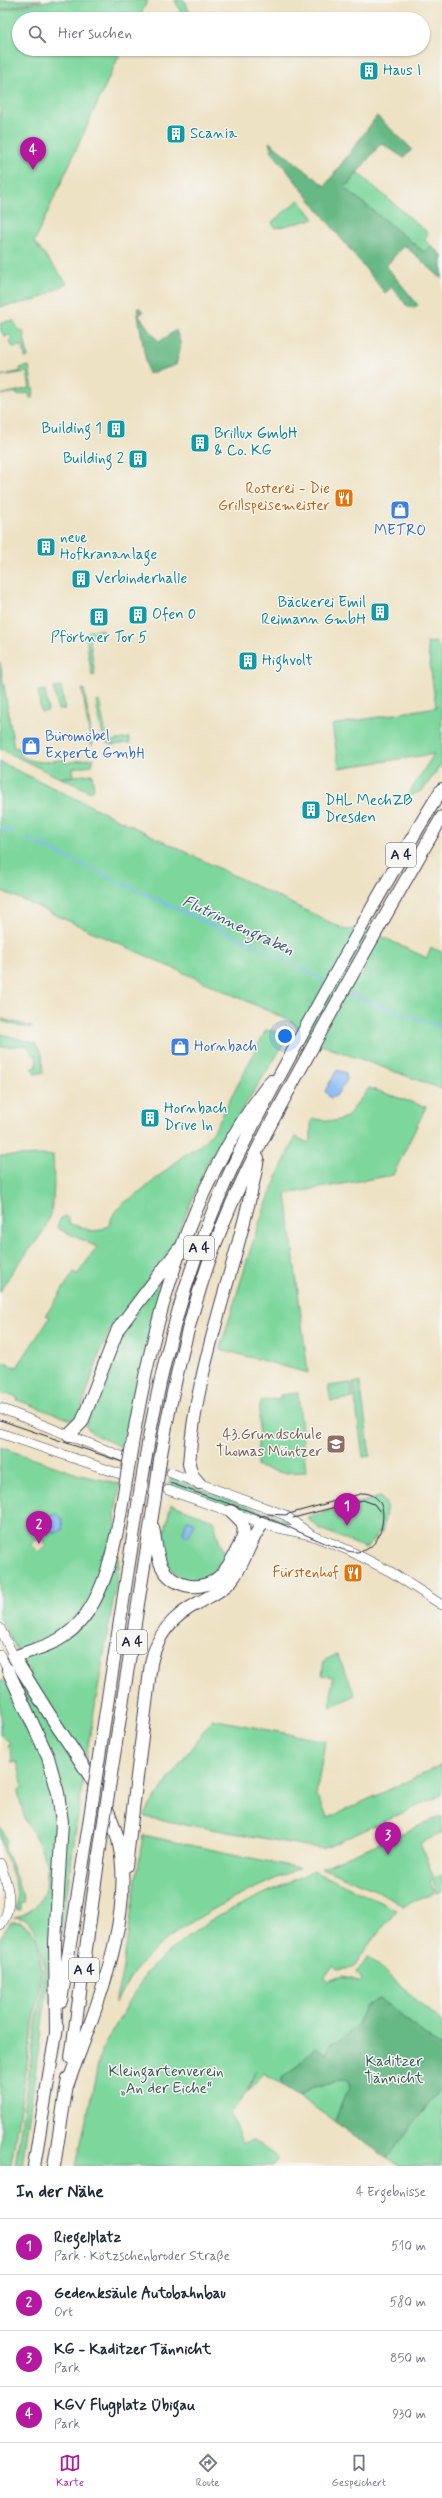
<!DOCTYPE html>
<html lang="de">
<meta charset="utf-8">
<style>
:root{--surface:#fff;--page:#f6f6f7;--text:#1f2937;--muted:#747a83;--line:#e0e1e3;--accent:#b5179e}
body{margin:0;font-family:Mynerve,sans-serif;background:var(--page);color:var(--text)}
.you{position:absolute;left:285px;top:1036px;width:14px;height:14px;margin:-10px;border:3px solid #fff;border-radius:50%;background:#1a73e8;box-shadow:0 0 0 6px #1a73e833}
.badge{display:grid;place-items:center;width:26px;height:26px;border-radius:50%;background:var(--accent);color:#fff;font-size:13px;font-weight:700}
.pin{position:absolute;translate:-50% -33px;filter:drop-shadow(0 1px 2px #0008)}
.pin::after{content:'';position:absolute;top:21px;width:14px;height:12px;background:inherit;clip-path:polygon(0 0,100% 0,50% 100%)}
.list{margin:0;padding:0;list-style:none}
h2{display:flex;justify-content:space-between;align-items:center;height:52px;margin:0;padding:0 16px;font-size:17px}
h2 small{font-size:13px;font-weight:400;color:var(--muted)}
.list li{display:grid;grid-template-columns:26px 1fr auto;gap:12px;align-items:center;box-sizing:border-box;height:56px;padding:0 16px;border-top:1px solid var(--line)}
.list b{display:block;font-size:15px;white-space:nowrap}
.list p{margin:0;font-size:13px;white-space:nowrap;color:var(--muted)}
.list em{font-size:13px;font-style:normal;color:var(--muted)}
.icon{flex:none;width:22px;height:22px;fill:none;stroke:currentColor;stroke-width:2;stroke-linecap:round;stroke-linejoin:round}
.map{position:relative;flex:none;width:442px;height:2166px;overflow:hidden}
.search{position:absolute;background:var(--surface);box-shadow:0 1px 3px #0004;left:12px;right:12px;top:12px;height:44px;display:flex;align-items:center;gap:10px;box-sizing:border-box;padding:0 14px;border-radius:22px;color:var(--muted);font-size:15px}
.sheet{height:276px;background:var(--surface)}
nav{display:flex;justify-content:space-around;align-items:center;box-sizing:border-box;height:56px;border-top:1px solid var(--line);background:var(--surface);font-size:11px;color:var(--muted)}
nav a{display:grid;justify-items:center;gap:2px}
nav .on{color:var(--accent)}
.map>svg:first-child{display:block}
.green{fill:#7dd79d;stroke:#507c6c;fill-rule:evenodd}
.forest{fill:#66b884;stroke:#446d60}
.water{fill:#87b9f4;stroke:#546e98}
.lines{fill:none;stroke-linecap:round;stroke-linejoin:round}
.stream{stroke:#87b9f4;stroke-width:2}
.secondary-tunnel{stroke:#c5bca9;stroke-width:9;stroke-dasharray:9 4.5;stroke-linecap:butt}
.secondary-casing{stroke:#413f50;stroke-width:10}
.highway-casing{stroke:#413f50;stroke-width:14}
.secondary{stroke:#fff;stroke-width:9}
.highway{stroke:#fff;stroke-width:12}
.tram{stroke:#22223b;stroke-width:1}
.highway-bridge-casing{stroke:#413f50;stroke-width:14;stroke-linecap:butt}
.highway-bridge{stroke:#fff;stroke-width:12}
.labels{text-anchor:middle;dominant-baseline:central;stroke-width:3;stroke-linejoin:round;paint-order:stroke}
.shield{fill:#f6f6f2;stroke:#626272;stroke-width:1}
.shield-label{font-size:14px;font-weight:bold;fill:#22223b}
.culture-label{font-size:15px;fill:#0d838f;stroke:#f6f6f2;text-anchor:start}
.food-label{font-size:15px;fill:#c56008;stroke:#f6f6f2;text-anchor:end}
.shop-label{font-size:15px;fill:#366cbe;stroke:#f6f6f2;text-anchor:start}
.education-label{font-size:15px;fill:#785e54;stroke:#f6f6f2;text-anchor:end}
.park-label{font-size:15px;fill:#3d5858;stroke:#f6f6f2}
.water-label{font-size:16px;font-style:italic;fill:#45577c;stroke:#f6f6f2}
</style>
<div class="map">
<svg width="442" height="2166" viewBox="0 0 442 2166">
<rect width="100%" height="100%" fill="#f6f6f2"/>
<filter id="ink" filterUnits="userSpaceOnUse"><feTurbulence type="fractalNoise" baseFrequency=".025" numOctaves="2"/><feDisplacementMap in="SourceGraphic" scale="8" xChannelSelector="R" yChannelSelector="G"/><feConvolveMatrix kernelMatrix="1 2 1 2 8 2 1 2 1" color-interpolation-filters="sRGB"/></filter>
<filter id="wash" filterUnits="userSpaceOnUse"><feTurbulence type="fractalNoise" baseFrequency=".012" numOctaves="4" result="noise"/><feDisplacementMap in="SourceGraphic" scale="16" xChannelSelector="R" yChannelSelector="G"/><feGaussianBlur stdDeviation="0.9" result="paint"/><feColorMatrix in="noise" values="0 0 0 0 0 0 0 0 0 0 0 0 0 0 0 0 0 1.4 0 .05"/><feComposite in="paint" operator="in"/></filter>
<g filter="url(#wash)">
<rect width="100%" height="100%" fill="#eee2c4"/>
<!-- green -->
<path class="green" d="M0,0H42L0,10Z
M52,0H148L138,19H19V49H122L34,242L67,283L37,300L0,307V11Z
M175,0H184L193,19H184Z
M358,173L428,233L425,240L431,246L424,252L345,188Z
M299,200L314,219L275,228L272,222Z
M14,321L20,332L23,331L28,357L25,358L23,346L13,347L9,341L12,338L9,335L5,337L1,331L0,322Z
M29,366L34,395L32,398H30L29,393L17,395L16,392L0,395L30,388L27,372L0,376L21,371L20,368Z
M102,629L103,633L93,635L90,641L95,675L92,676L86,638L89,631Z
M436,642L442,652V763L423,790L406,798L434,754L339,768L332,725L436,707L427,643Z
M0,662L14,748H19L20,755C34,765 49,762 65,759V763L94,758L91,765L73,768L74,776L60,778L0,749Z
M61,687L65,709L58,710L54,688Z
M82,689H84L93,745H91Z
M45,690L48,711L41,712L38,691Z
M99,701L107,738L113,741L129,738L130,743L112,745L104,741L96,703Z
M0,762L346,930L364,928L427,958L431,948L442,952V1089L305,1039L293,1022L0,890Z
M92,774L94,788L91,792L61,778Z
M2,1019L32,1027H20L2,1021Z
M266,1030L287,1034L284,1044L206,1166L177,1236L165,1258L110,1330L99,1355L77,1422L17,1400L18,1398L7,1393L6,1395L0,1393V1362L8,1363V1365L17,1367L50,1317L46,1315L74,1272L78,1274L97,1247L57,1228L60,1219L65,1216L70,1219L68,1223L92,1231L101,1230L109,1225L113,1215L125,1202L137,1195L184,1155L199,1146L214,1131Z
M0,1034L35,1043L42,1054L43,1072L35,1074L32,1068L37,1067L36,1055H32L31,1051L26,1045L0,1047Z
M369,1088L426,1107L393,1175L286,1194L308,1373L220,1349C242,1280 262,1200 296,1137L308,1143L311,1139V1121L314,1119L335,1121L347,1117Z
M53,1155C54,1184 57,1214 38,1239C25,1256 10,1272 0,1292V1156Z
M169,1269L126,1449L95,1435L85,1426L120,1333Z
M360,1382L370,1456L363,1457L353,1383Z
M351,1383L353,1398L331,1401L328,1386Z
M298,1393L306,1472L283,1473L257,1467L260,1401L281,1398L280,1395Z
M0,1447L80,1475L120,1484L115,1514L119,1567L85,1764L60,1942L49,1974L22,2166H15L45,1966L35,1930L26,1919L14,1917C40,1913 51,1886 46,1863C42,1847 32,1832 25,1818C22,1810 20,1800 18,1791L23,1786L17,1762H12L11,1750L7,1746L10,1742L0,1735V1681H18L30,1672L0,1620ZM40,1537L47,1545L39,1552L31,1544Z
M170,1478L289,1521L287,1526H281L169,1486Z
M380,1497L387,1505L382,1533L378,1532L371,1544L365,1548L319,1528L308,1519L310,1516Z
M171,1504L213,1520L224,1556L210,1579L183,1580C152,1559 165,1535 171,1504Z
M337,1654L355,1695L330,1707L333,1677L322,1675L324,1661Z
M212,1719L325,1741L316,1795L328,1818L442,1765V1795L323,1849L145,1817L144,1814Z
M442,1816V1833L420,1843L434,1878L442,1875V1891L436,1893L432,1879L429,1881L434,1893L403,1906L378,1891L321,1868Z
M0,1828L3,1830L7,1841L5,1848L25,1902L20,1904V1910L16,1909C22,1880 0,1857 0,1828Z
M143,1835L299,1868C247,1892 191,1915 149,1955C135,1969 125,1986 115,2003L122,1973Z
M313,1871L397,1910L366,1948L353,1968L338,1970L333,1966L324,1978L328,1981L342,1976L352,1978L360,1983L362,1980L357,1972L368,1956L442,2023V2048L380,1999L365,2007L357,2024L344,2039L331,2043L326,2054L316,2047L295,2069L282,2078V2085L264,2073L248,2092L256,2070L247,2091L233,2111L230,2113L242,2143L253,2140L278,2158L273,2166H76L101,2051L146,1973L175,1946L215,1917Z
M11,1922H21L30,1929L37,1940L42,1970L11,2164L10,2166H0V1938Z
M340,2079L348,2080L350,2089L343,2099L335,2122L299,2096L313,2086L330,2084Z
M442,2086V2166H399L387,2158Z"/>
<!-- forest -->
<path class="forest" d="M377,116L412,149L404,158L381,143L345,188L424,252L431,246L442,255V279L404,245L386,266L418,305L413,308L407,306L392,287L385,293L272,152L269,142L325,186Z
M139,307L143,312L139,316L159,342L176,330L181,345L176,365L148,374L137,309Z
M380,1999L442,2048V2086L387,2158L335,2122L343,2099L350,2089L348,2080L340,2079L330,2084L313,2086L299,2096L282,2085V2078L295,2069L315,2047L326,2054L331,2043L344,2038L357,2024L365,2007Z"/>
<!-- water -->
<path class="water" d="M337,1070L346,1073L347,1080L336,1096L330,1098L325,1091Z
M58,1514L62,1519L63,1530L54,1534L45,1524L44,1516Z
M187,1520L194,1522L189,1536H185L183,1532Z"/>
<g class="lines">
<!-- stream -->
<path class="stream" d="M0,827L14,833
M28,839L290,962L326,982
M348,993L368,1002L442,1027"/>
</g>
</g>
<g filter="url(#ink)">
<g class="lines">
<!-- secondary-tunnel -->
<path class="secondary-tunnel" d="M126,1458L171,1473
M123,1475L168,1490"/>
<!-- secondary casing -->
<g class="secondary-casing">
<path id="secondary" d="M0,1408L126,1458
M0,1433L123,1475
M171,1473L285,1515L310,1534
M168,1490L274,1527L311,1535L348,1550L391,1572L442,1605
M0,1628L14,1657
M0,1655L8,1670
M0,1863C8,1885 15,1905 0,1926"/>
</g>
<!-- highway casing -->
<g class="highway-casing">
<path id="highway" d="M69,1435L82,1422L118,1329L178,1250
M131,1451C152,1322 189,1185 271,1081
M146,1456C161,1364 185,1275 222,1190C250,1126 286,1065 319,1003C359,931 398,859 442,789
M160,1460C172,1389 188,1319 213,1250C239,1179 276,1113 313,1046C355,969 398,893 442,817
M199,1483L192,1475L189,1464C196,1359 240,1261 258,1158
M153,1528C156,1541 156,1556 162,1567C172,1586 197,1592 215,1580C226,1572 232,1560 238,1548C242,1539 246,1532 242,1522L231,1511
M8,1670L48,1757L58,1793L62,1822L55,1943L56,2035
M101,1743L140,1492
M112,1768L155,1497
M126,1866L151,1663C157,1634 173,1616 198,1603C210,1596 222,1591 231,1581C246,1563 249,1539 264,1522
M61,2001L89,1824
M71,2058L99,1854
M67,2086C94,2012 141,1907 115,1829C102,1791 79,1759 57,1726C42,1703 28,1680 14,1657C31,1650 52,1646 67,1634C108,1604 117,1533 125,1487
M34,2166L57,2027
M54,2166L68,2078"/>
</g>
<!-- secondary -->
<use href="#secondary" class="secondary"/>
<!-- highway -->
<use href="#highway" class="highway"/>
<!-- tram -->
<path class="tram" d="M0,1420L125,1463
M170,1483C202,1495 235,1505 267,1518C286,1525 339,1552 355,1552C371,1552 380,1539 382,1524C385,1509 381,1495 364,1493L285,1515L268,1514
M293,1518L363,1500L374,1504L380,1512"/>
<!-- highway-bridge casing -->
<g class="highway-bridge-casing">
<path id="highway-bridge" d="M125,1487L131,1451
M140,1492L146,1456
M155,1497L160,1460
M89,1824L101,1743
M99,1854L112,1768"/>
</g>
<!-- highway-bridge -->
<use href="#highway-bridge" class="highway-bridge"/>
</g>
</g>
<!-- icons -->
<defs>
<g id="building-square" transform="scale(1)"><rect x="-9" y="-9" width="18" height="18" rx="4" fill="#0f9aa8" stroke="#f6f6f2"/><path d="M-4-6H4V6H1V3H-1V6H-4ZM-2.5-4.3h1.7v1.8h-1.7ZM.8-4.3h1.7v1.8H.8ZM-2.5-1h1.7V.8h-1.7ZM.8-1h1.7V.8H.8Z" fill="#fff"/></g>
<g id="restaurant-square" transform="scale(1)"><rect x="-9" y="-9" width="18" height="18" rx="4" fill="#e8710a" stroke="#f6f6f2"/><path d="M-5-6h1v4h1v-4h1v4h1v-4h1v5L-1.5 .5V6h-2V.5L-5-1ZM5-6V6H3V1.5H1.5Q1.5-4 5-6Z" fill="#fff"/></g>
<g id="shop-square" transform="scale(1)"><rect x="-9" y="-9" width="18" height="18" rx="4" fill="#3f7fe0" stroke="#f6f6f2"/><path d="M-5-2.5h2.3a2.7 3.5 0 0 1 5.4 0H5L5.5 6h-11ZM-1.5-2.5h3a1.5 2.3 0 0 0-3 0Z" fill="#fff"/></g>
<g id="school-square" transform="scale(1)"><rect x="-9" y="-9" width="18" height="18" rx="4" fill="#8d6e63" stroke="#f6f6f2"/><path d="M0-5L7-2L0 1L-7-2ZM-4 1L0 2.5L4 1V4Q0 6-4 4Z" fill="#fff"/></g>
</defs>
<g fill-rule="evenodd">
<use href="#building-square" x="369" y="71"/>
<use href="#building-square" x="176" y="134"/>
<use href="#building-square" x="116" y="429"/>
<use href="#building-square" x="200" y="443"/>
<use href="#building-square" x="138" y="459"/>
<use href="#restaurant-square" x="344" y="498"/>
<use href="#shop-square" x="400" y="510"/>
<use href="#building-square" x="46" y="547"/>
<use href="#building-square" x="81" y="579"/>
<use href="#building-square" x="380" y="612"/>
<use href="#building-square" x="138" y="615"/>
<use href="#building-square" x="99" y="617"/>
<use href="#building-square" x="248" y="661"/>
<use href="#shop-square" x="31" y="746"/>
<use href="#building-square" x="311" y="810"/>
<use href="#shop-square" x="180" y="1047"/>
<use href="#building-square" x="150" y="1118"/>
<use href="#school-square" x="336" y="1444"/>
<use href="#restaurant-square" x="353" y="1573"/>
</g>
<g class="labels">
<!-- shield labels -->
<g class="shield">
<rect x="386" y="843" width="30" height="24" rx="3"/>
<rect x="184" y="1236" width="30" height="24" rx="3"/>
<rect x="117" y="1630" width="30" height="24" rx="3"/>
<rect x="69" y="1958" width="30" height="24" rx="3"/>
</g>
<g class="shield-label">
<text x="401" y="855">A 4</text>
<text x="199" y="1248">A 4</text>
<text x="132" y="1642">A 4</text>
<text x="84" y="1970">A 4</text>
</g>
<!-- culture labels -->
<g class="culture-label">
<text x="383" y="71">Haus I</text>
<text x="190" y="134">Scania</text>
<text x="102" y="429" text-anchor="end">Building 1</text>
<text x="214" y="434">Brillux GmbH<tspan x="214" dy="17">&amp; Co. KG</tspan></text>
<text x="124" y="459" text-anchor="end">Building 2</text>
<text x="60" y="538">neue<tspan x="60" dy="17">Hofkrananlage</tspan></text>
<text x="95" y="579">Verbinderhalle</text>
<text x="366" y="603" text-anchor="end">Bäckerei Emil<tspan x="366" dy="17">Reimann GmbH</tspan></text>
<text x="152" y="615">Ofen 0</text>
<text x="99" y="638" text-anchor="middle">Pförtner Tor 5</text>
<text x="262" y="661">Highvolt</text>
<text x="325" y="801">DHL MechZB<tspan x="325" dy="17">Dresden</tspan></text>
<text x="164" y="1109">Hornbach<tspan x="164" dy="17">Drive In</tspan></text>
</g>
<!-- food labels -->
<g class="food-label">
<text x="330" y="489">Rosterei - Die<tspan x="330" dy="17">Grillspeisemeister</tspan></text>
<text x="339" y="1573">Fürstenhof</text>
</g>
<!-- shop labels -->
<g class="shop-label">
<text x="400" y="531" text-anchor="middle">METRO</text>
<text x="45" y="737">Büromöbel<tspan x="45" dy="17">Experte GmbH</tspan></text>
<text x="194" y="1047">Hornbach</text>
</g>
<!-- education labels -->
<g class="education-label">
<text x="322" y="1435">43.Grundschule<tspan x="322" dy="17">Thomas Müntzer</tspan></text>
</g>
<!-- park labels -->
<g class="park-label">
<text x="394" y="2062">Kaditzer<tspan x="394" dy="17">Tännicht</tspan></text>
<text x="166" y="2072">Kleingartenverein<tspan x="166" dy="17">„An der Eiche“</tspan></text>
</g>
<!-- water labels -->
<g class="water-label">
<text transform="translate(238 926) rotate(25)">Flutrinnengraben</text>
</g>
</g>
</svg>
<div class="you"></div>
<div class="pin badge" style="left:347px;top:1526px">1</div>
<div class="pin badge" style="left:39px;top:1544px">2</div>
<div class="pin badge" style="left:388px;top:1855px">3</div>
<div class="pin badge" style="left:33px;top:170px">4</div>
<div class="search"><svg class="icon" aria-label="search" viewBox="0 0 24 24"><circle cx="10" cy="10" r="6"/><path d="M15 15l6 6"/></svg>Hier suchen</div>
</div>
<section class="sheet">
<h2>In der Nähe<small>4 Ergebnisse</small></h2>
<ul class="list">
<li><span class="badge">1</span><div><b>Riegelplatz</b><p>Park · Kötzschenbroder Straße</p></div><em>510 m</em></li>
<li><span class="badge">2</span><div><b>Gedenksäule Autobahnbau</b><p>Ort</p></div><em>580 m</em></li>
<li><span class="badge">3</span><div><b>KG - Kaditzer Tännicht</b><p>Park</p></div><em>850 m</em></li>
<li><span class="badge">4</span><div><b>KGV Flugplatz Übigau</b><p>Park</p></div><em>930 m</em></li>
</ul>
</section>
<nav>
<a class="on"><svg class="icon" aria-label="map" viewBox="0 0 24 24"><path d="M3 6l6-2 6 2 6-2v14l-6 2-6-2-6 2zM9 4v14M15 6v14"/></svg>Karte</a>
<a><svg class="icon" aria-label="directions" viewBox="0 0 24 24"><path d="M12 3l9 9-9 9-9-9zM9 14v-3h6M13 9l2 2-2 2"/></svg>Route</a>
<a><svg class="icon" aria-label="saved" viewBox="0 0 24 24"><path d="M7 4h10v16l-5-4-5 4z"/></svg>Gespeichert</a>
</nav>
